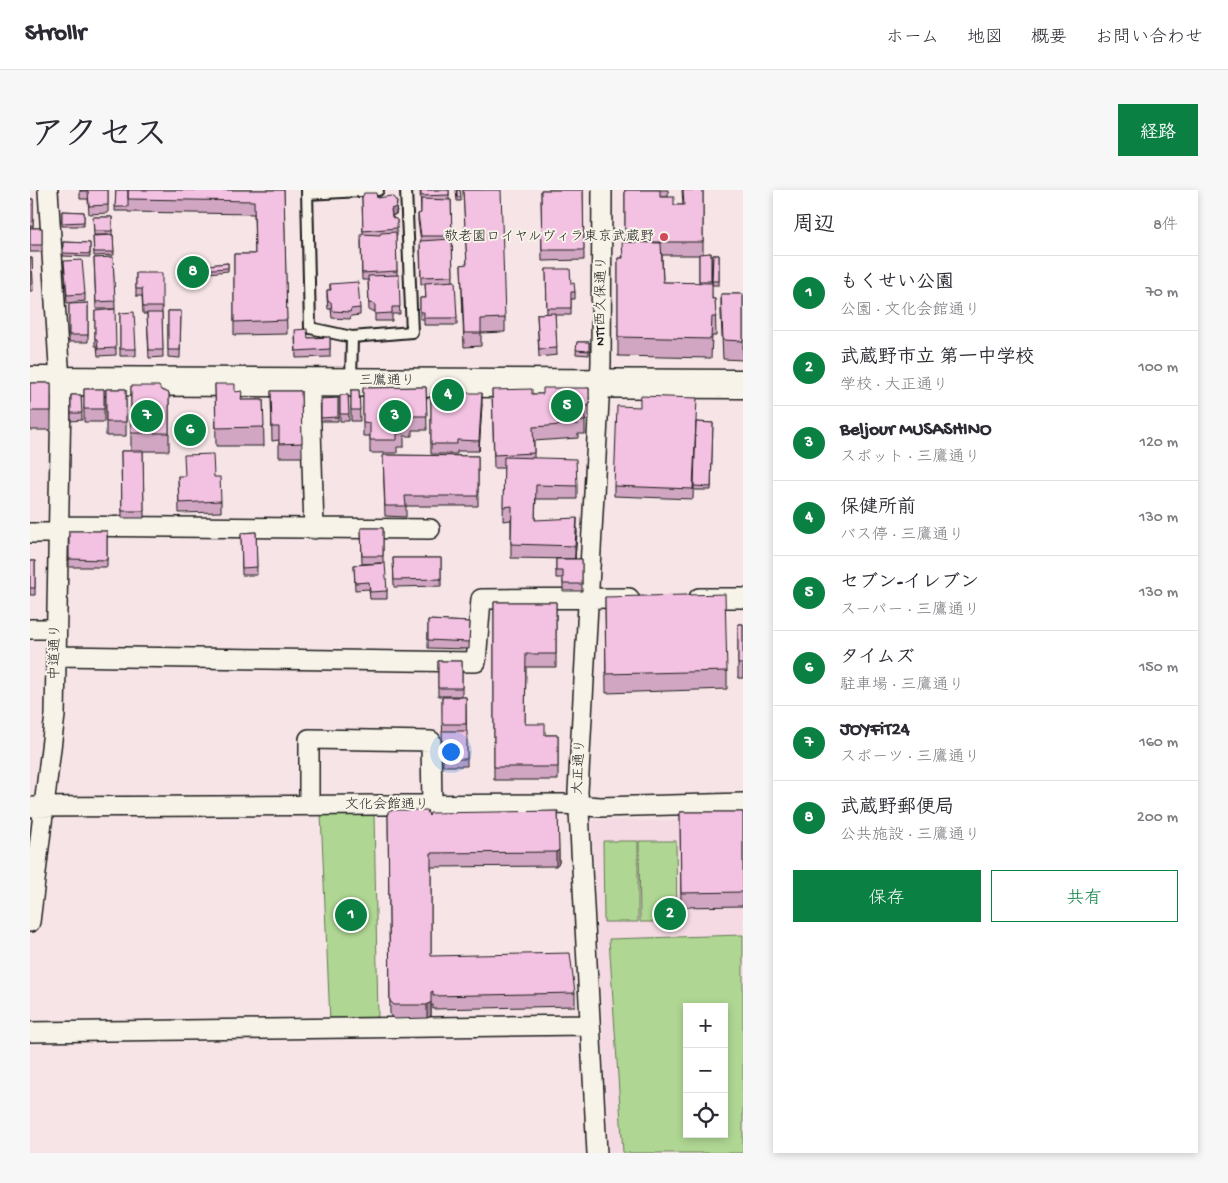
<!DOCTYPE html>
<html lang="ja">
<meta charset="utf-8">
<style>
:root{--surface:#fff;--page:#f7f7f7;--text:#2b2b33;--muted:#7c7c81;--line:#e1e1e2;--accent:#0b8043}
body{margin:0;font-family:"Gochi Hand","Klee One",sans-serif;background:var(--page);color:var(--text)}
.controls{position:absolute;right:15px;bottom:15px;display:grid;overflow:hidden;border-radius:0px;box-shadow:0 2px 8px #0003}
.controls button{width:45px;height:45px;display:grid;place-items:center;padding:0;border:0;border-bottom:1px solid var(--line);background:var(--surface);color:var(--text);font:25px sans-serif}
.you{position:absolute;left:420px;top:561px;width:18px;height:18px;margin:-12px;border:4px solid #fff;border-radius:50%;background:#1a73e8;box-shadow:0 0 0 8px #1a73e833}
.badge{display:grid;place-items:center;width:32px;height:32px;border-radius:50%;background:var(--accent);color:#fff;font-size:16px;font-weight:700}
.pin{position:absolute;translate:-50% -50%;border:2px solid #fff;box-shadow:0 1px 5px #0006}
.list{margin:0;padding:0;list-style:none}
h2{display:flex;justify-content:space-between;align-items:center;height:65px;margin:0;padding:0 20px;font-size:21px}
h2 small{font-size:16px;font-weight:400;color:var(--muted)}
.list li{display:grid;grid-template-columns:32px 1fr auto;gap:15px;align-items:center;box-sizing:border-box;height:75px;padding:0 20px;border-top:1px solid var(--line)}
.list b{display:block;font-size:19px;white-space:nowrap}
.list p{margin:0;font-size:16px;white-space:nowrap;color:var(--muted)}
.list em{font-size:16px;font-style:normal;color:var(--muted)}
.actions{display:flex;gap:10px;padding:15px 20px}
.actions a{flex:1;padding:11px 0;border:1px solid var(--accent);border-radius:0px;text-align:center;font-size:18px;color:var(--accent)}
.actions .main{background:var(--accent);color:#fff}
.icon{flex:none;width:28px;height:28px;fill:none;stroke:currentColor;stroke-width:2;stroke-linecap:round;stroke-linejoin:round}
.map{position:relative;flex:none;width:713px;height:963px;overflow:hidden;border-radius:0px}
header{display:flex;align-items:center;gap:30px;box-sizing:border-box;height:70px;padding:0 25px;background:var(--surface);border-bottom:1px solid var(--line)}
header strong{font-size:24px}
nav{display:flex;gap:28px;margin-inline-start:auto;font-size:18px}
.intro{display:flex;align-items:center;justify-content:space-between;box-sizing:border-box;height:120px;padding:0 30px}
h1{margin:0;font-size:35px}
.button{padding:12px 22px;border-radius:0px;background:var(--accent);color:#fff;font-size:18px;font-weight:700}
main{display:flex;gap:30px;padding:0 30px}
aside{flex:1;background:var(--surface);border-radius:0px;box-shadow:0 2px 8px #0003}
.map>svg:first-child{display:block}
.built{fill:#f5dae4;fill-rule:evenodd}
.green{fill:#afd692;stroke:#667957;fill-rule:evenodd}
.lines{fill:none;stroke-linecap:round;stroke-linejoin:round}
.lane-casing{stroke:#1c1c1c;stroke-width:14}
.street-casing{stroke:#1c1c1c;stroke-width:22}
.secondary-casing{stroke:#1c1c1c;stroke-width:31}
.lane{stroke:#f7f3e8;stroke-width:10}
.street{stroke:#f7f3e8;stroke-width:19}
.secondary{stroke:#f7f3e8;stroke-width:28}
.wall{fill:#d1a6c2;stroke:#1c1c1c;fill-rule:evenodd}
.shaded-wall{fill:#aa879e;stroke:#1c1c1c}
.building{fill:#f3c1e1;stroke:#1c1c1c}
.poi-dot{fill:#d1495b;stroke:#f7f3e8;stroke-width:2}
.labels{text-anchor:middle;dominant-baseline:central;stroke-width:4;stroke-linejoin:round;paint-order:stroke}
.poi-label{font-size:14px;fill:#1c1c1c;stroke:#f7f3e8;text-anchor:end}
.street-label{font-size:14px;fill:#1c1c1c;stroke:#f7f3e8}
</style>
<header>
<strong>Strollr</strong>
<nav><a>ホーム</a><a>地図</a><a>概要</a><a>お問い合わせ</a></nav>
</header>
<div class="intro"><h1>アクセス</h1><a class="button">経路</a></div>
<main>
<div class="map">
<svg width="713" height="963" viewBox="0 0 713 963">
<rect width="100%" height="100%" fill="#f6e4e6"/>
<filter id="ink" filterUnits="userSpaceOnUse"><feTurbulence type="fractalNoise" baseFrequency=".02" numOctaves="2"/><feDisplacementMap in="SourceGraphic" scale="10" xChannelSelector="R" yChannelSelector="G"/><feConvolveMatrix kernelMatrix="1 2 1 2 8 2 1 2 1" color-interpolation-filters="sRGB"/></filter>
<g filter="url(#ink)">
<!-- built -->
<path class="built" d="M562,630L713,631V963H579ZM657,817H694V944H657Z"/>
<!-- green -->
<path class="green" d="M291,623L344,624L348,827L300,832Z
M573,651H608V732H574Z
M609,651H646L647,732H610Z
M713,745V963H593L579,749ZM657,817H694V944H657Z"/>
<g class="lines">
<!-- lane casing -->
<g class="lane-casing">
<path id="lane" d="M277,0L280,138L322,147L382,142L376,0
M277,4L348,0
M321,191L322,147"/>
</g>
<!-- street casing -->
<g class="street-casing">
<path id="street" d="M280,205L284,339
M28,336L400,339
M0,343H28
M669,408H713
M0,439H26
M26,466L446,472L451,409L599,408
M279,615V549L401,551L402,616
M0,617L533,614L570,617L713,613
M0,732L25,525L31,207L18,0
M0,842L560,835
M567,963L548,602L571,173L572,0"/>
</g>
<!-- secondary casing -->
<g class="secondary-casing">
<path id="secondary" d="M0,191L713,194"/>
</g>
<!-- lane -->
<use href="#lane" class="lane"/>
<!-- street -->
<use href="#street" class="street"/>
<!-- secondary -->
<use href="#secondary" class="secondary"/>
</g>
<!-- wall -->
<path class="wall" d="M50,0H78V23L59,24L58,9H50Z
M86,0H254L257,144L204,145V64H225L224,24L98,22V21H85Z
M385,0H419V10H421L423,91L427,128V135H394V129H390V108H396L395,94H391L390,58L391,51L388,31V24L391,23L390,0L385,1Z
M426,0H430L431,11H427Z
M433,0H452L475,128V142L451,143V156L434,157L431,75L437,74Z
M511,0H553L554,70L512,71Z
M595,0H638V7H630L644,15H653L652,0H673V64L681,63L682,109H685L686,146H682L681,168L588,166V68H592L595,52ZM632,65H669V93L633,92Z
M332,8H347L367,20L366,24L362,26V27L367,30V46H366L367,85L370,124H362V131H345V121H339L338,90H332L331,51L333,44Z
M0,9H3V38H12V62H0Z
M32,21L54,22V36H32Z
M63,27H82V45H64Z
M83,45L84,65L64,66L63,46Z
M33,52L60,53V67L33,66Z
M683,65H689V95H682Z
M83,67L85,119H66L64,68Z
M0,68H2L3,101H0Z
M34,71L55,104V111L37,113Z
M198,73V81L168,84V76Z
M516,79L541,94L545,102V109H541V125H525L527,165L509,167L507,124H517Z
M106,83L132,117V124L133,167L119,168L117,124H113L112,106H106Z
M300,94L330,118V125L321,126L320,129L302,128L301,119H298L297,108V100H300Z
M691,104H713V170L693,169L691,123Z
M58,113V152H39V114Z
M65,121L86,158V165L68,166L67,156H65Z
M138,121H151L150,168L138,167Z
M90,123L106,159V166H90Z
M265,147L278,148L300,147V167L266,168Z
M547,152H559V165L546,164Z
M0,193H21V240H0Z
M185,194L205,202L211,210H233L234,256H186Z
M101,196L131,200L139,203V261H113L114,328H92L91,261H101Z
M396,197L397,240H382V246H374V257H367V263H340V246H333V198Z
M559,198V230H555V244H548V248L504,251V268L547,296V309H506L505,330L547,342L545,369L481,368V330L473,331L474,278H464L462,200L502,204H513Z
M54,199H74V232H54Z
M76,199H96V246H76Z
M321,200H329L330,231H321Z
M241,201H271L272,267H249V250L242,251Z
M401,203L452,214L449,261H427V264H401Z
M41,205H51L52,230L41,231Z
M310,205H318L319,231H310Z
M308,208V231H291V209Z
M666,232L683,233L681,300H664V280L663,309L584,306V296Z
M353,265L448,266V316H376V327L355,326Z
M148,286L191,311V322L149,323Z
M331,338H353V373L357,401V409H340L339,399L325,400L324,375L351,373L332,374Z
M39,341H77V377H39Z
M226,342L227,385H212L211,343Z
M363,368H411V396L364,397Z
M526,369H552V401H533V388H526Z
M0,371H5V405H0Z
M575,407L697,481V499L576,503Z
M464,412H526V477H496L495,534L515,545H528V590H464Z
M398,430L440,432L439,459L398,458Z
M708,434H713V488H708Z
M408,471H432V506H408Z
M412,507H436L437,576H413Z
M528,621L529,673L526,676L401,677V766L545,803V816L403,819V815H401V826L397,828L364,829L360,825L358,622L399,626Z
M650,622H713V716L651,717Z"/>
<!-- shaded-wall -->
<path class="shaded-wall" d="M367,12L366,24L361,26V19Z
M452,203V214L449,261V251Z
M547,328V342L545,369V356Z
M529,660V673L526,676V662Z
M401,812V826L397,828V815Z"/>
<!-- building -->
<path class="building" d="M50,0H78V15L59,16L58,1H50Z
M86,0H98V17H85Z
M98,0H254L257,130L204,132V64H225L224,11L98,9Z
M391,0H419V5L391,6Z
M427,0H430L431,7H427Z
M433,0H471L475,128L451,129V143H434L431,75L437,74Z
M511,0H553L554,60H512Z
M595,0H630V7H644V15H654L653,0H673V52H595Z
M334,3H346L347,8L361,6L364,8L367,12L366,17L361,19L362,27L367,30V38L333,41L332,8Z
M0,9H3V36H0Z
M391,9L421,10L422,46H391L388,24L391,23Z
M32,21L54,22V32L32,33Z
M63,27H82V41H64Z
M0,38H12V55H0Z
M366,42L367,81L332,83L331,44L350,45L351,43Z
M83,45L84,62H64L63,46Z
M422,49L423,86L391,87L390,51Z
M33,52L60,53V64L33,63Z
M592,52L631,53L633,92L682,93V109H685L686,127H682L681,149L588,147V68H593Z
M681,63V91H669V64Z
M683,65H689V91H682Z
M83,67L85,111L66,112L64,68Z
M0,68H2L3,94H0Z
M52,70L55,104L37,105L34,71Z
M198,73V78L168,80V76Z
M516,79H540L541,94L544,93L545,102H541V118H517Z
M106,83H132V117H113L112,99H106Z
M369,85L370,117H362V123L345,124V114L339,113L338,86Z
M425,91L427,128H394V122H390V108H396L395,93Z
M328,92L330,118L321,119L320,122L302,121L301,112H298L297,100H301L300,94Z
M691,104H713V151L693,150Z
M58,113V145H39V114Z
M85,119L86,158L68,159L67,149H65V121Z
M138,121H151L150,160H138Z
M104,122L106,159H90V123Z
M117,123H132L133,160H119Z
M525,123L527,158L509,159L507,124Z
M277,139L278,148L300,147V159L266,161L265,140Z
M547,152H559V161L546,160Z
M0,193H21V221H0Z
M185,194H205V202L212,201L211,210H233L234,237L186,238Z
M101,196H129L131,200L139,203V243H101Z
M396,197L397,226H382V232H374V243L367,244V250H340V233L333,232V198Z
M513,198H559V216H554L555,231H548V234L503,237L504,263L464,265L462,200L502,199V204H513Z
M54,199H74V219H54Z
M76,199H96V232H76Z
M321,200H329L330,220H321Z
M241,201H271L272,253L249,254V237H242Z
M401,203H452L449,251L427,250V254H401Z
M41,205H51L52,223H41Z
M310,205H318L319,224H310Z
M610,206L667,208L663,299L584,296L587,216L610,217Z
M308,208V227L291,228V209Z
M666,232L683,233L681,297L664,296Z
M91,261H113L114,321H92Z
M183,264L184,287H190L191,311L149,313L148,286H155L154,265Z
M353,265L448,266V306H375L376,316H355Z
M474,267L546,269L547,296L506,295L505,330L547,328L545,356L481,354L482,316L473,317Z
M331,338H353V366H332Z
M39,341H77V370L39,369Z
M226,342L227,377L212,378L211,343Z
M363,368H411V389L364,390Z
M526,369H552V394H533V381H526Z
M0,371H5V398H0Z
M355,373L357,401L340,402L339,392L325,393L324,375Z
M695,404L697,481L576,484L575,407Z
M464,412H526V464H496L495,534H515V545H528V577H464Z
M398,430L440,432L439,452L398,450Z
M708,434H713V474H708Z
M408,471H432V498H408Z
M412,507H436V534H412Z
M412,541H437V569H413Z
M360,620H397L399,626L400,623L528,621L529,660L526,662L401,663V766L540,763L545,803L403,806V801L401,802V812L397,815H364L360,811L358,622Z
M650,622H713V702L651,703Z"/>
</g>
<!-- markers -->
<circle class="poi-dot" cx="634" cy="47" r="5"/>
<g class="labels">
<!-- poi labels -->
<g class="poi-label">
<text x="624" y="47">敬老園ロイヤルヴィラ東京武蔵野</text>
</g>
<!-- street labels -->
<g class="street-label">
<text transform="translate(572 111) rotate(-89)">NTT西久保通り</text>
<text x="357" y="191">三鷹通り</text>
<text transform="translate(26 462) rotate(-89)">中道通り</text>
<text transform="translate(550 577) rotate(-87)">大正通り</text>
<text x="357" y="615">文化会館通り</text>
</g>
</g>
</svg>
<div class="controls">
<button>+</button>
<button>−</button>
<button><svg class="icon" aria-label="locate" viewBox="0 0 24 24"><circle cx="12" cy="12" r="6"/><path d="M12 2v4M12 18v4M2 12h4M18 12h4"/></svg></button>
</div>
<div class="you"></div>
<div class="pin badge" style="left:321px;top:725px">1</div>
<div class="pin badge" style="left:640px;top:724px">2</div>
<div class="pin badge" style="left:365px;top:226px">3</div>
<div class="pin badge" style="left:418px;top:205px">4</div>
<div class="pin badge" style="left:537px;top:216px">5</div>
<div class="pin badge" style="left:160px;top:240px">6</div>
<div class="pin badge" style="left:117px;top:226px">7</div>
<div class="pin badge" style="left:163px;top:82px">8</div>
</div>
<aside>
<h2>周辺<small>8件</small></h2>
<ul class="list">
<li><span class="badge">1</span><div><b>もくせい公園</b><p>公園 · 文化会館通り</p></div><em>70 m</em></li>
<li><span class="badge">2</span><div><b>武蔵野市立 第一中学校</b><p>学校 · 大正通り</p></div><em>100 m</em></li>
<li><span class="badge">3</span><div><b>Beljour MUSASHINO</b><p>スポット · 三鷹通り</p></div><em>120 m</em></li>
<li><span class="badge">4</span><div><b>保健所前</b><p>バス停 · 三鷹通り</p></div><em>130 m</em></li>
<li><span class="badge">5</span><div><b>セブン-イレブン</b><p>スーパー · 三鷹通り</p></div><em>130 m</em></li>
<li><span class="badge">6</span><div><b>タイムズ</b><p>駐車場 · 三鷹通り</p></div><em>150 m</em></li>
<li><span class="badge">7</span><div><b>JOYFiT24</b><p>スポーツ · 三鷹通り</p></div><em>160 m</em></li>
<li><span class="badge">8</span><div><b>武蔵野郵便局</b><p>公共施設 · 三鷹通り</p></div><em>200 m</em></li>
</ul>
<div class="actions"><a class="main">保存</a><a>共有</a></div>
</aside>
</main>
